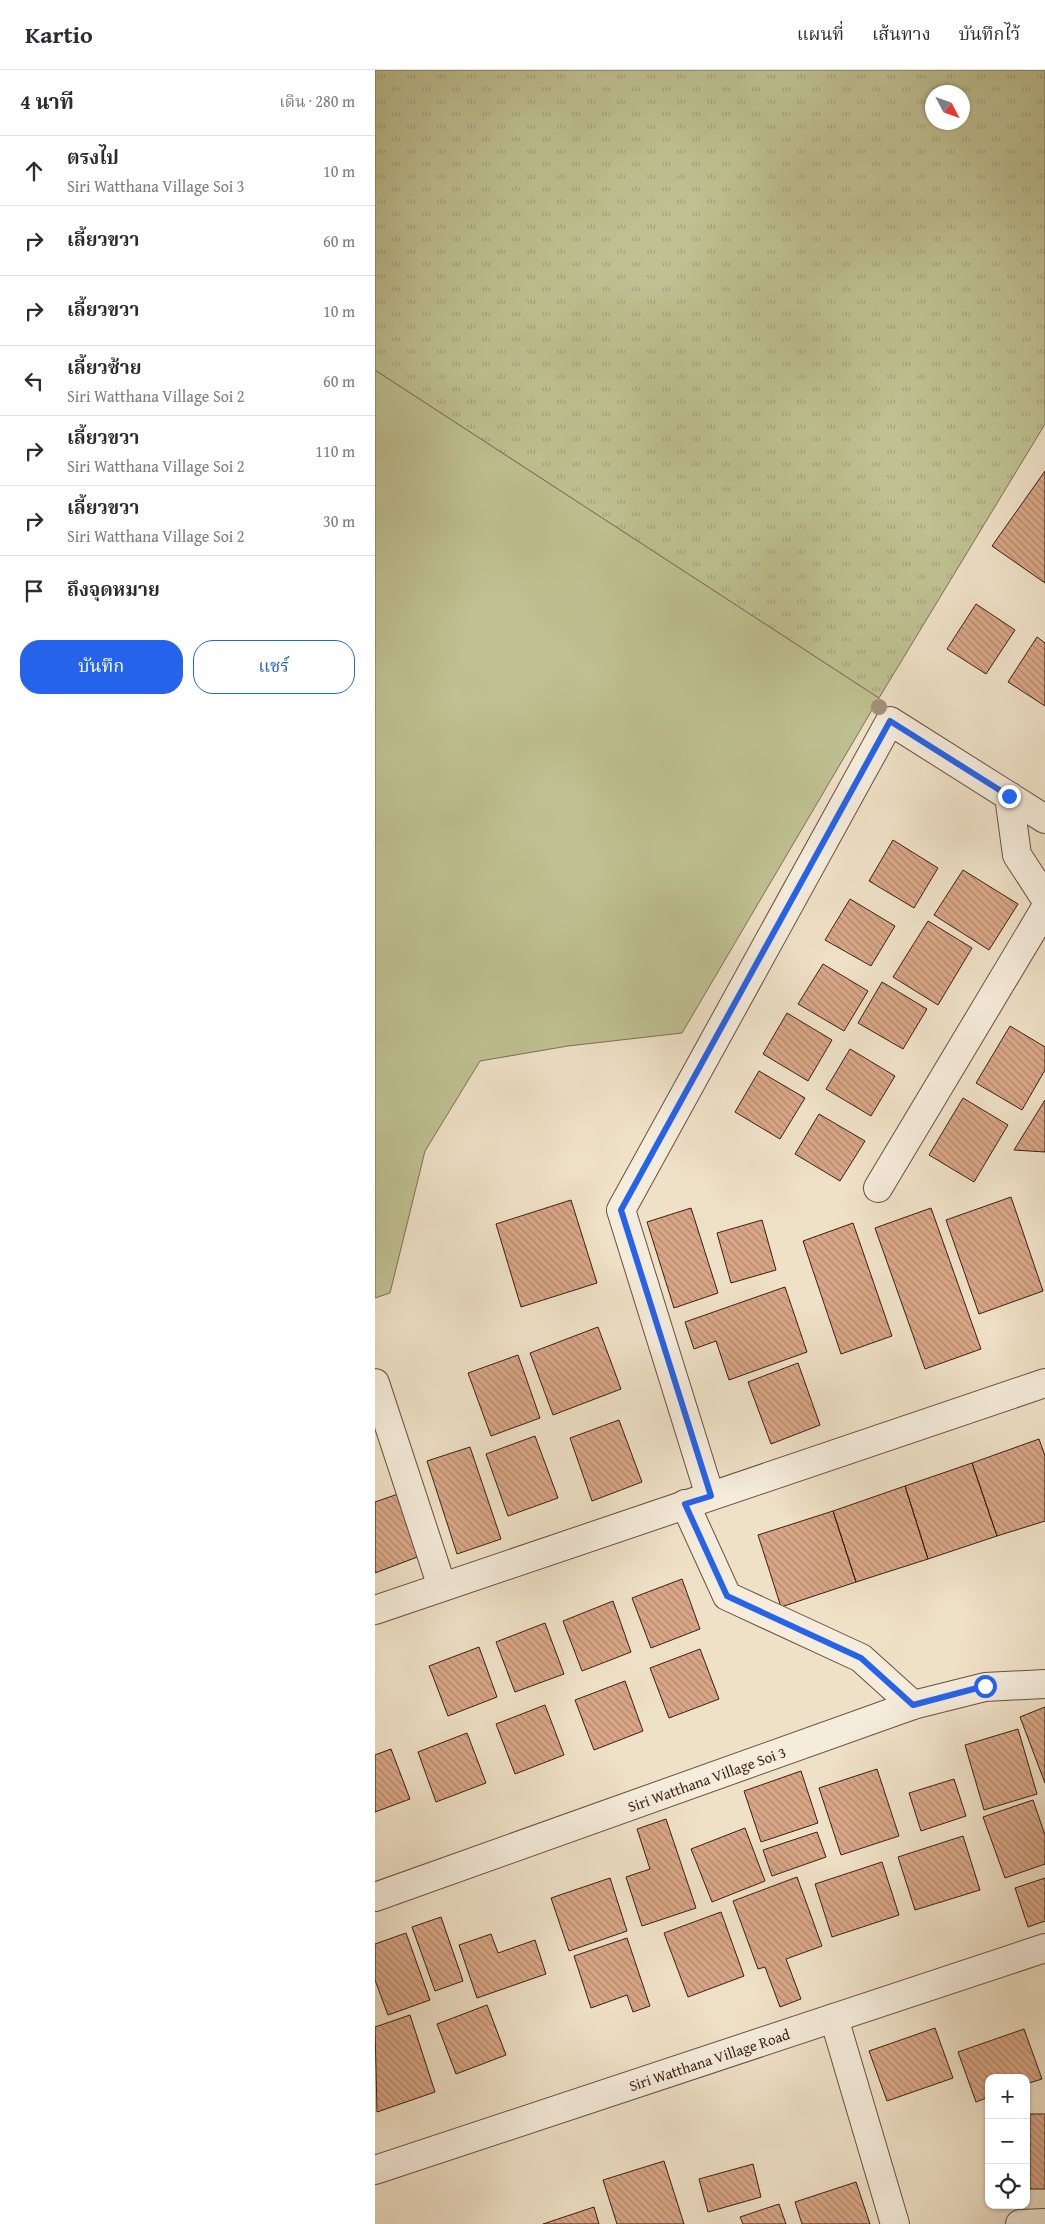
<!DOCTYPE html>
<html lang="th">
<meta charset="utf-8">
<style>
:root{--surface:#fff;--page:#f2f2f3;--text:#2b2b33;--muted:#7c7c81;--line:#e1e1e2;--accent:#2563eb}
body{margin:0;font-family:"Gentium Book Plus","Noto Serif Thai",serif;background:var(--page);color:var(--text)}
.controls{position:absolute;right:15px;bottom:15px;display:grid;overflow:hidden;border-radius:10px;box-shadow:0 1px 4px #0004}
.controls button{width:45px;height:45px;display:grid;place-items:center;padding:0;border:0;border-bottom:1px solid var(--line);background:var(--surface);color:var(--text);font:25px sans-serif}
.compass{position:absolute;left:550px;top:15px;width:45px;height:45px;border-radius:50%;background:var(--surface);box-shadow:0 1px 4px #0004;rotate:131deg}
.stop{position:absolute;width:15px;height:15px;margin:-11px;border:4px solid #2563eb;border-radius:50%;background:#fff}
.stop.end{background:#2563eb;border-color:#fff;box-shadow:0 1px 5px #0008}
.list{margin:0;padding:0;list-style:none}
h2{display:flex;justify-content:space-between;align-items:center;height:65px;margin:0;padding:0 20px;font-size:21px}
h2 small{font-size:16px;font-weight:400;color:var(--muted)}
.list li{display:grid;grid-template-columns:32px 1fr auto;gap:15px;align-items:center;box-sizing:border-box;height:70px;padding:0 20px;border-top:1px solid var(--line)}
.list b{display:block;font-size:19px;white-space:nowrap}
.list p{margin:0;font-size:16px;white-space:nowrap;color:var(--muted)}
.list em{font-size:16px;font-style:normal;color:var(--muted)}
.actions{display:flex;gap:10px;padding:15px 20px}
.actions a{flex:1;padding:11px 0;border:1px solid var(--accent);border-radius:20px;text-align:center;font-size:18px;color:var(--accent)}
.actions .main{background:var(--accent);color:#fff}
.icon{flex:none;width:28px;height:28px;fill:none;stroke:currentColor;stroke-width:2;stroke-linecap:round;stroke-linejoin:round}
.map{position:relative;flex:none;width:670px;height:2154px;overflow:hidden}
header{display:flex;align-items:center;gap:30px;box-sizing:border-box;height:70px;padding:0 25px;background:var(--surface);border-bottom:1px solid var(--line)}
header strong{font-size:24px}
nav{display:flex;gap:28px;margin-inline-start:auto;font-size:18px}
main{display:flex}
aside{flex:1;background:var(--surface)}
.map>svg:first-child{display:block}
.grass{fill:#bfc192;stroke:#7d7052}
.park{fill:url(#park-tufts);stroke:#7d7052;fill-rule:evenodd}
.building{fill:url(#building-back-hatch);stroke:#3b1f13}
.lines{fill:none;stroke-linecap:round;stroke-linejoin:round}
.street-casing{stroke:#685040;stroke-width:30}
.street{stroke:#f5ecdb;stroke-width:28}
.tree{fill:#a29179}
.route{stroke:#2563eb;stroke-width:6}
.labels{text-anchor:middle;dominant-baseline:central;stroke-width:5;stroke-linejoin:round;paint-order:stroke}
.street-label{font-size:15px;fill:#3b1f13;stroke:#f5ecdb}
</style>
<header>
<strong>Kartio</strong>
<nav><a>แผนที่</a><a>เส้นทาง</a><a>บันทึกไว้</a></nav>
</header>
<main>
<aside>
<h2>4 นาที<small>เดิน · 280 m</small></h2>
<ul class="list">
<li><svg class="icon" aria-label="ahead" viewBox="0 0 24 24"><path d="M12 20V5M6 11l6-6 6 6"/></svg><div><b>ตรงไป</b><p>Siri Watthana Village Soi 3</p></div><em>10 m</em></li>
<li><svg class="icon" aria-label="right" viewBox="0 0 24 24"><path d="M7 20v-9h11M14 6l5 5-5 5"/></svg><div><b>เลี้ยวขวา</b></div><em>60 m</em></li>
<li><svg class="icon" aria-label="right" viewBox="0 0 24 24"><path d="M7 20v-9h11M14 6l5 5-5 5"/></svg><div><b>เลี้ยวขวา</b></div><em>10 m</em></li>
<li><svg class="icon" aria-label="left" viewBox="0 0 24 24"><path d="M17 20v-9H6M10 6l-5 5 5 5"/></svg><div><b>เลี้ยวซ้าย</b><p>Siri Watthana Village Soi 2</p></div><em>60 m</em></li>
<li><svg class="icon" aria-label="right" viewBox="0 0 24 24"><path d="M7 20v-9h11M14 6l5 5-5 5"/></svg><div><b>เลี้ยวขวา</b><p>Siri Watthana Village Soi 2</p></div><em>110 m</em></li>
<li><svg class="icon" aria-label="right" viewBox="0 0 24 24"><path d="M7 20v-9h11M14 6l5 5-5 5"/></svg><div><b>เลี้ยวขวา</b><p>Siri Watthana Village Soi 2</p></div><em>30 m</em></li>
<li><svg class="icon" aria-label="arrive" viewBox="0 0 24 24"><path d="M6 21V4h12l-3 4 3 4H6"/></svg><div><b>ถึงจุดหมาย</b></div></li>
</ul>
<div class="actions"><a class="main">บันทึก</a><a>แชร์</a></div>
</aside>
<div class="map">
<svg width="670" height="2154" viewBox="0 0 670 2154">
<defs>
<pattern id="park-tufts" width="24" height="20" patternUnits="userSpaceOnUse" patternTransform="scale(1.25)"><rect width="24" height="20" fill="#bfc192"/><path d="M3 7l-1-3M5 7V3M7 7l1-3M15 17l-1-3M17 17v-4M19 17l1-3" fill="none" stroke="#a5a57d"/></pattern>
<pattern id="building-back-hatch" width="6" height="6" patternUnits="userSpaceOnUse" patternTransform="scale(1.25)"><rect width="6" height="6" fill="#d9a787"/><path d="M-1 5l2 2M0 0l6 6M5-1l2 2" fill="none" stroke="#b1876d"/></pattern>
</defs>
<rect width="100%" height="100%" fill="#efe1c7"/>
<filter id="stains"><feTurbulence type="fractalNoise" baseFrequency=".004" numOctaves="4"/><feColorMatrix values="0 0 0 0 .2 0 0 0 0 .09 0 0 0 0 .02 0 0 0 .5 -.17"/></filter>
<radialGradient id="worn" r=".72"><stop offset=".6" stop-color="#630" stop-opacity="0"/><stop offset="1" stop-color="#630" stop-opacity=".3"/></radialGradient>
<!-- grass -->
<path class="grass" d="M0,300L504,628L307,963L193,976L105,991L50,1081L15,1223L0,1228Z"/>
<!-- park -->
<path class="park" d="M0,0H670V354L504,628L0,300ZM558,22H588V52H558Z"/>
<!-- building -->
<path class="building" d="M670,401V513L617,476Z
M601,534L640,560L611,604L572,579Z
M662,567L670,573V636L633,612Z
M518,770L563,798L539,838L494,811Z
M588,800L643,834L614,880L559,845Z
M475,829L520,856L496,896L450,870Z
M553,851L597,878L563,935L518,907Z
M448,894L493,921L469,961L423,934Z
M507,912L552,939L528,979L483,953Z
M412,943L457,970L433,1011L388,984Z
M635,956L670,977V1000L647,1040L601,1013Z
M475,979L520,1006L496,1046L451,1019Z
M384,1001L430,1028L405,1069L360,1042Z
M588,1028L633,1055L599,1112L554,1085Z
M670,1030V1082L639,1080Z
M444,1044L490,1071L465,1111L420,1084Z
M636,1127L668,1221L604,1244L571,1150Z
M196,1130L222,1213L146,1237L121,1154Z
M316,1138L343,1223L299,1238L272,1152Z
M556,1138L606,1279L550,1299L500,1158Z
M387,1150L401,1200L356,1213L342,1163Z
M478,1153L517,1266L466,1284L428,1171Z
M410,1217L432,1282L354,1310L341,1271L319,1279L310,1252Z
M223,1257L246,1319L178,1345L155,1283Z
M143,1285L165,1348L116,1366L93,1303Z
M423,1293L445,1355L396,1374L373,1312Z
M244,1350L267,1412L217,1431L195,1368Z
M160,1366L183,1428L133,1446L111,1384Z
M664,1369L670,1386V1451L622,1466L597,1393Z
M95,1377L126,1469L82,1484L52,1391Z
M597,1393L622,1466L553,1489L530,1416Z
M530,1416L553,1489L481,1512L458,1441Z
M23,1424L45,1486L0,1503V1432Z
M458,1441L481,1512L406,1537L383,1465Z
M307,1509L325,1559L276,1578L257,1528Z
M238,1531L256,1582L207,1601L188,1551Z
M170,1553L189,1604L140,1622L121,1572Z
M104,1577L122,1627L73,1646L54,1596Z
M325,1579L344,1629L294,1648L275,1598Z
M250,1611L268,1661L219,1680L200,1630Z
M170,1635L189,1685L140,1704L121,1654Z
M670,1637V1713L645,1647Z
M643,1659L662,1724L609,1740L590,1675Z
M92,1663L111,1713L61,1732L43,1682Z
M16,1679L35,1729L0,1742V1685Z
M502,1699L524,1766L466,1785L444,1718Z
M426,1701L443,1753L386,1772L369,1721Z
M579,1709L591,1746L546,1761L534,1723Z
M658,1730L670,1765V1794L630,1808L608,1747Z
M291,1749L321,1838L267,1856L251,1807L275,1799L262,1759Z
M370,1758L390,1811L337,1832L316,1779Z
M442,1762L451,1787L397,1806L388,1780Z
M588,1766L605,1820L540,1840L523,1787Z
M507,1792L524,1845L457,1867L440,1814Z
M422,1807L447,1876L411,1889L426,1929L405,1937L390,1897L383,1899L358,1831Z
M235,1808L252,1861L194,1881L176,1828Z
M670,1808V1851L653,1857L640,1818Z
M346,1842L369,1906L313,1927L289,1863Z
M66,1847L88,1911L60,1921L37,1857Z
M31,1863L55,1930L13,1945L0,1910V1874Z
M116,1864L123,1883L160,1870L171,1904L102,1928L84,1875Z
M252,1868L275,1936L258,1942L252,1925L216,1938L199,1886Z
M112,1935L131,1985L81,2004L62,1954Z
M35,1945L60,2022L2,2042L0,1957Z
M560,1958L578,2008L512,2031L494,1981Z
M649,1959L667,2009L651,2014V2008H614V2027L601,2032L583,1982Z
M655,2044H670V2119H655Z
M289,2091L309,2154H242L228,2110Z
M378,2094L386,2127L333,2142L324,2109Z
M481,2112L495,2154H427L420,2132Z
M404,2134L411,2154H368L365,2147Z
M219,2137L224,2154H168Z"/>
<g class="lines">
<!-- street casing -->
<g class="street-casing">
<g id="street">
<path d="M634,726L642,785L670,828"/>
<path d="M503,1118L670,839"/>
<path d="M0,1313L67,1517"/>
<path d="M335,1426L246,1140L515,651L670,749"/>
<path d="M310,1434L352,1526L486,1588L538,1635"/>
<path d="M0,1540L670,1313"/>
<path id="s1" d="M0,1827L538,1635L610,1617L670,1614"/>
<path d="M459,1948L520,2154"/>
<path id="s2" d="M0,2100L670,1878"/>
<path d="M645,2154L670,2153"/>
</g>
</g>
<!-- street -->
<use href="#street" class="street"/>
</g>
<!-- trees -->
<circle class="tree" cx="504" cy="637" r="8"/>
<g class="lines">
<!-- route -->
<path class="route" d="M610,1616L538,1635L486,1588L352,1526L310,1434L336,1426L246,1140L515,651L634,726"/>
</g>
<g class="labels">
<!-- street labels -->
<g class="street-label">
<text stroke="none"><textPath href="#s1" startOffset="352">Siri Watthana Village Soi 3</textPath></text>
<text stroke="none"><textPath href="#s2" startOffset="352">Siri Watthana Village Road</textPath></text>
</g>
</g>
<rect width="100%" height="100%" filter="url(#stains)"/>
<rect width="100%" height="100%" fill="url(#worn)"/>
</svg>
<div class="controls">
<button>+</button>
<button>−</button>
<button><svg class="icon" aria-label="locate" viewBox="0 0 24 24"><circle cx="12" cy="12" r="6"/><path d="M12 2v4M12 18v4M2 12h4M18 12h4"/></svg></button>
</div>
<svg class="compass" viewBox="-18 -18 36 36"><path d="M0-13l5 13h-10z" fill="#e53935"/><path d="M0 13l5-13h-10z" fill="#7c7c81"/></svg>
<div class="stop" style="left:610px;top:1616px"></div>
<div class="stop end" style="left:634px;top:726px"></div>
</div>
</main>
